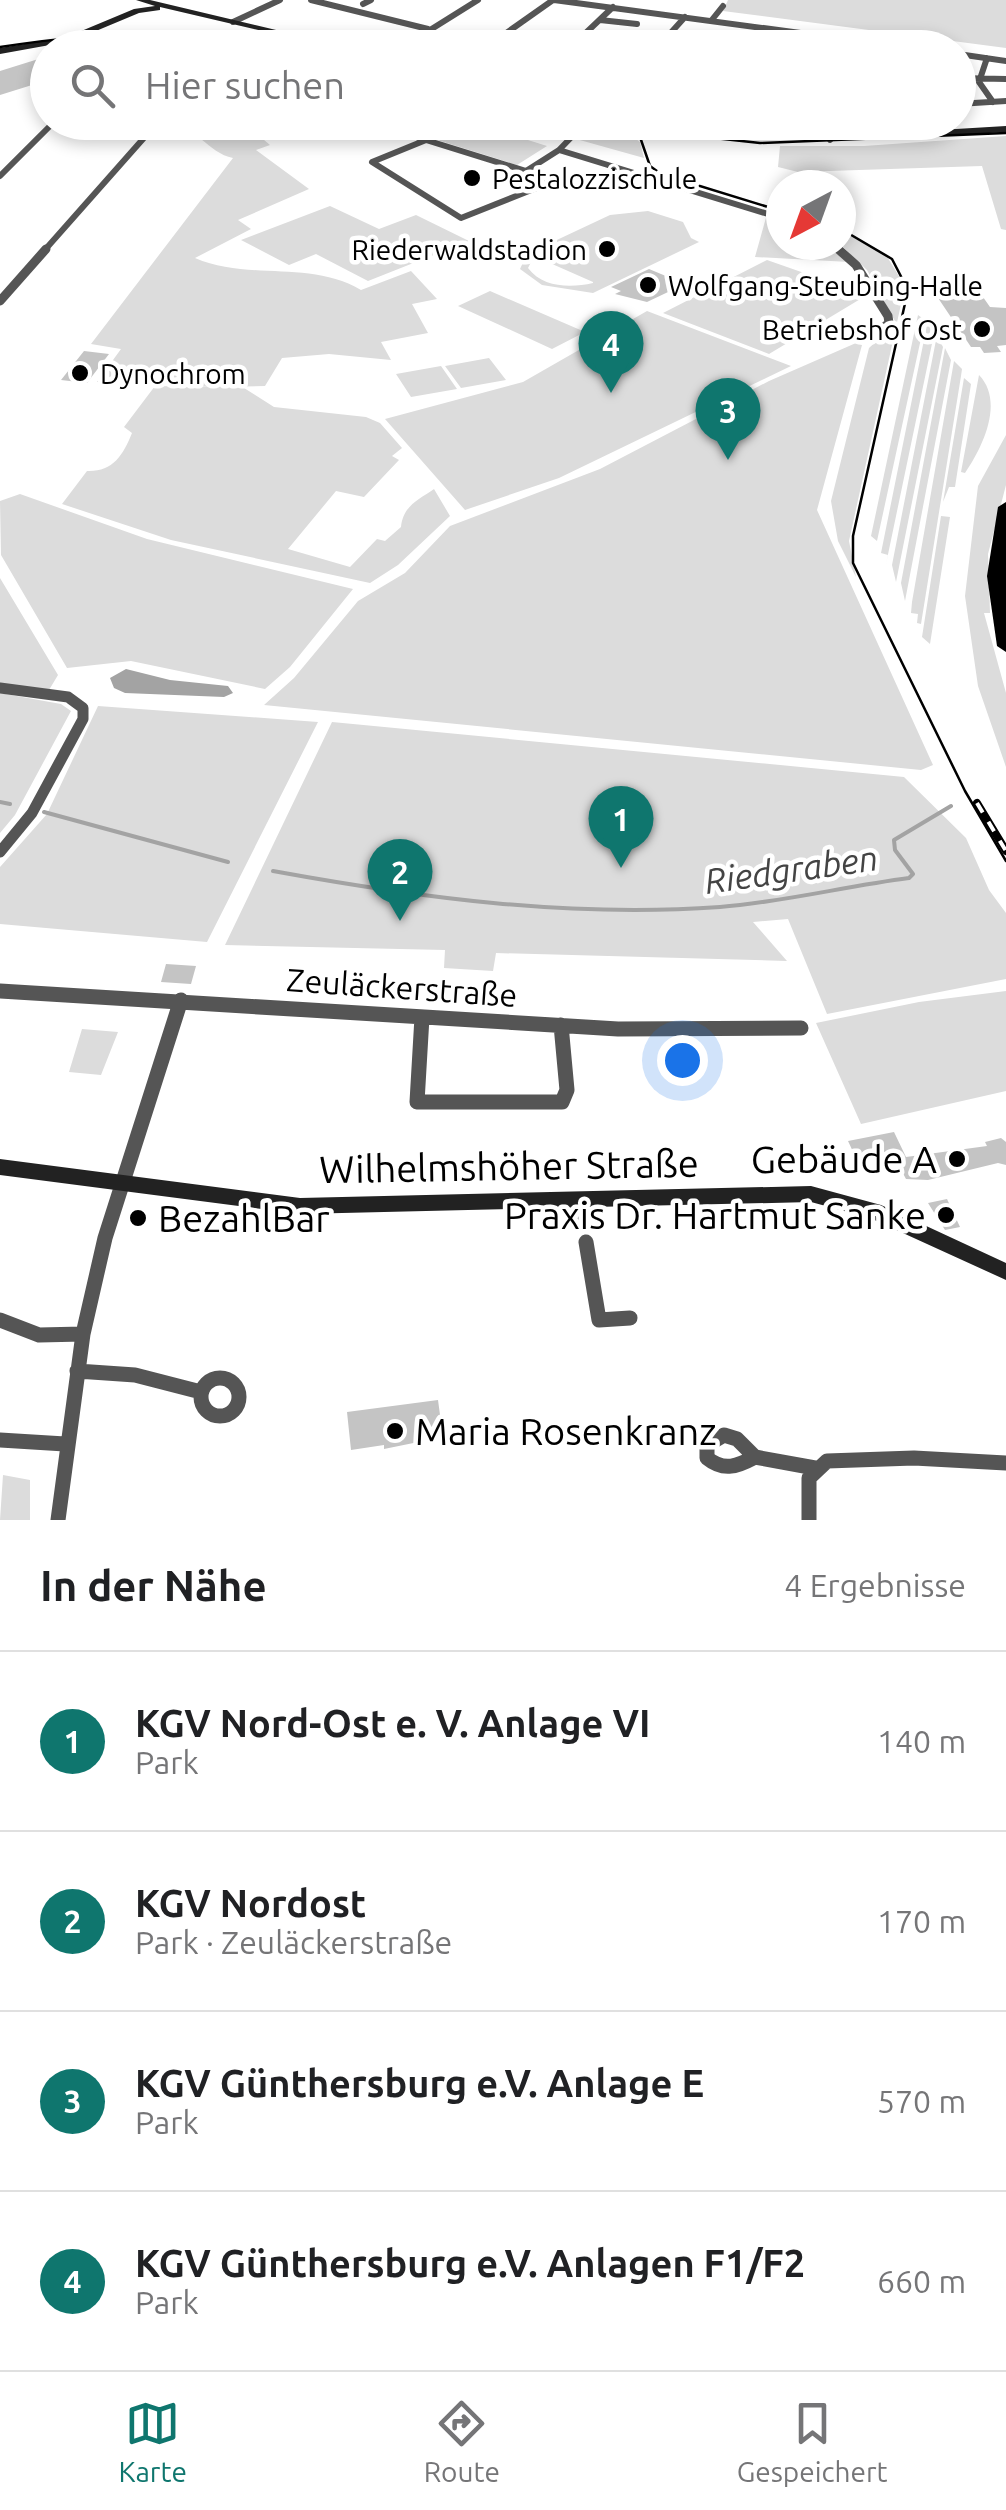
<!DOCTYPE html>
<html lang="de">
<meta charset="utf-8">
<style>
:root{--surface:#fff;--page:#f2f2f2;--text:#202124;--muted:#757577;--line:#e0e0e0;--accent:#0f766e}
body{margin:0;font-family:Ubuntu,sans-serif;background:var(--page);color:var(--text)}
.compass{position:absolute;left:766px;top:170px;width:90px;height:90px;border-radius:50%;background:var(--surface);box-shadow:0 5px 15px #0003;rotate:221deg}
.you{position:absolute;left:682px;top:1060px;width:35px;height:35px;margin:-25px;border:8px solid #fff;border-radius:50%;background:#1a73e8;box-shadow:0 0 0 15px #1a73e833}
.badge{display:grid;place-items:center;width:65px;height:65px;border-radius:50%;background:var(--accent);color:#fff;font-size:32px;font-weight:700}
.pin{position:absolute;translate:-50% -82px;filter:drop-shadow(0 2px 5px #0008)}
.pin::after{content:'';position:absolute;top:52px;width:35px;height:30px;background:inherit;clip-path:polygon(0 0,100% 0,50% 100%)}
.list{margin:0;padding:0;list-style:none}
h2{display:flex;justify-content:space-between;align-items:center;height:130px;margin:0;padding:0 40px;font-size:42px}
h2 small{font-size:32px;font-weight:400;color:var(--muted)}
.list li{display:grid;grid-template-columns:65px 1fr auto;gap:30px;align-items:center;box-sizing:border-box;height:180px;padding:0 40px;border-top:2px solid var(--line)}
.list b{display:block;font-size:38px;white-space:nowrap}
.list p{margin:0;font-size:32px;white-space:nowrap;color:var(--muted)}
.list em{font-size:32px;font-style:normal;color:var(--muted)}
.icon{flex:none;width:55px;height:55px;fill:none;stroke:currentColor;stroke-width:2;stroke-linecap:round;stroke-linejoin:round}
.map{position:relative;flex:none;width:1006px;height:1520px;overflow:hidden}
.search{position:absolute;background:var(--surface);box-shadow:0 5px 15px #0003;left:30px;right:30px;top:30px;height:110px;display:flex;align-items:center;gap:25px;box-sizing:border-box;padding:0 35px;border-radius:55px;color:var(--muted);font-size:38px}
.sheet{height:850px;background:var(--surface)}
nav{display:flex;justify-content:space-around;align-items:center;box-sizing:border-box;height:140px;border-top:2px solid var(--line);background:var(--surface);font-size:28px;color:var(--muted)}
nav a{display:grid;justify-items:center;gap:5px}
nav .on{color:var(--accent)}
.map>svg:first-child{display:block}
.green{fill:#dcdcdc;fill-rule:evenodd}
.water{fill:#a3a3a3}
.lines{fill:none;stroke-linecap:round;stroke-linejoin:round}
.stream{stroke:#a3a3a3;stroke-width:4}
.building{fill:#c4c4c4}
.street-far3{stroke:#555;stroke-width:6}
.street-far2{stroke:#555;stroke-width:9}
.street-far1{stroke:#555;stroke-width:11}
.street{stroke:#555;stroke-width:15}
.secondary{fill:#222;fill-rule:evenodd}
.highway{fill:#000;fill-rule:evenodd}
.tram{stroke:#000;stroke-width:2.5}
.rail-casing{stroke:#000;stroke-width:8}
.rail{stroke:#fff;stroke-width:4;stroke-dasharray:11;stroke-linecap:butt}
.poi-dot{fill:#000;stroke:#fff;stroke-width:4}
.labels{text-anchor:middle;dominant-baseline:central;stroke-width:9;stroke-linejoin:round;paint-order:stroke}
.far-poi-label{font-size:28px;fill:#000;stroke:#fff;text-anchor:start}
.street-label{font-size:32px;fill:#000;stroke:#fff}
.water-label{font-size:35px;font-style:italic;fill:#444;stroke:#fff}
.near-poi-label{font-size:38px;fill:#000;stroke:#fff;text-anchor:end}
.near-street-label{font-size:38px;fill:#000;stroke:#fff}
</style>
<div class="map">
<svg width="1006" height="1520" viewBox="0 0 1006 1520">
<rect width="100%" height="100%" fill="#fff"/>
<!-- green -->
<path class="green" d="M728,0H1006V48L723,11Z
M171,123H244L270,145L256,150L309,189L238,220L251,229L195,258C248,281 310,260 361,290L411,271L437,299L412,304L428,333L381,342L391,360L329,354L282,358L265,386L223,387L244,388L274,407L366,417L380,423L402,448L392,456L399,460L364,497L336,491L288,549L350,567L377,539L385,541L401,527C403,506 418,500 434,489L450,516L398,565L370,583L171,540L62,504L87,471C112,472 123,456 132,433L124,427L155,386L217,387L97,382L121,349L91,344L233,158C208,153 195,125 171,123Z
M460,123H474L547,146L517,165L428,137Z
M519,123C557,123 610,117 640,142L644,158Z
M1006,136V230L1001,229L982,166L798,172L778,167L780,146H864Z
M330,206L379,229L416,215L469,241L368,281L316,254L289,265L241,240Z
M648,211L683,222L691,238L699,242L593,293L542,285L520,269L527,254L610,215ZM534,256L593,282V283C571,288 543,288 528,268Z
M767,214L781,219V245H830L849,262L755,257Z
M841,231L886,255L905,286L849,541L856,577L838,541L831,501L869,348L896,323L867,270L841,245Z
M767,260L867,295L769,354L663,313Z
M490,291L585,332L552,349L458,306Z
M647,311L791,366L559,478L465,510L385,419L523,382Z
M918,315L925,320L877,541L871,536Z
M928,320L934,334L886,564L888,555L881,553Z
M937,335L943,347L896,582L892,565Z
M856,343L862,345L817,510L933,765L921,770L264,705L294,678L358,601L405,573L450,526L600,469L769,381Z
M945,348L951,360L905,601L901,583Z
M489,358L506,380L461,388L445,366Z
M954,361L962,369L961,376L921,624L917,623L918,614L911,613L912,602Z
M441,366L457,389L411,397L396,374Z
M979,375C1005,402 982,448 965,473L961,472Z
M964,378L971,384L955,487H949L943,502Z
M1006,435V485L988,554L990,613H984L1006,693V767L978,686L965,596L978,486Z
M20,494L147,539L353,589L290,667L265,689L131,661L67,668L1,555L0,501Z
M941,516L950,517L930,644L922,637Z
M0,578L58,675L49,690L0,685Z
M0,693L61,704L71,711L15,815L0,833Z
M98,706L318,722L207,942L0,924V867L47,814Z
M332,722L904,777L966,838L989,890L1006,913V979L827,1014L788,919L753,922L787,961L496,953L493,971L444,968L445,950L225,945Z
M1006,991V1091L861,1124L816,1023L919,1002Z
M82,1029L118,1032L101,1075L69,1072Z
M3,1475L30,1480V1520H0Z"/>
<!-- water -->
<path class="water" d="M126,669L170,680L228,686L233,693L224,697L125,693L114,688L110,678Z"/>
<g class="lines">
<!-- stream -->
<path class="stream" d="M0,802L10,804
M44,812L228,862
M273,871C421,898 570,918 720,907C784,902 846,886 909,878L913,874L895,850L894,840L951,806"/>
</g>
<!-- building -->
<path class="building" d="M48,56V80L0,95V71Z
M649,269L685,284L647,302L615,294L621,291L611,287Z
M971,280L990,307L1006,308V345L997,346L1001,352L984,353L980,347H971L928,283Z
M84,351L109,354L87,383L61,380Z
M166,964L196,966L191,984L161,982Z
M894,1132L906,1157L987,1146L985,1142L1001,1138L1006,1142V1165L998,1163L928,1180L906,1179L891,1151L856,1158L848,1141Z
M947,1199L960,1227L945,1230L928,1203Z
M438,1400L443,1437L384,1449V1445L351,1450L347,1412Z"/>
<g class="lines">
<!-- street-far3 -->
<path class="street-far3" d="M311,0L428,29
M554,0L912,48
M363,4L371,0
M600,20L637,24
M711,21L723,6
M233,22L280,0
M412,37L393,43L414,40L478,0
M183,48L226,33
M261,48L288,34
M485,48L553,0
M570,48L613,7
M657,48L685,17
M958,54L1006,61
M987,58L979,82L993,102
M958,78L1006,79
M958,104L1006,101
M367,122L426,140
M823,122L830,140
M426,140L542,176L549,183L461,218L372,162Z
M559,150L781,218
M526,171L559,150L586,122
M0,176L54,122
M833,245L841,252
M43,252L158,122"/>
<!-- street-far2 -->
<path class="street-far2" d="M838,249L856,265L888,316L889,323L875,334
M0,301L46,249"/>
<!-- street-far1 -->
<path class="street-far1" d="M0,688L68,697L83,708V719L32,813L0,852"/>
<!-- street -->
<path class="street" d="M0,991L618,1029L801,1028
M422,1017L417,1102H562L567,1090L561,1025
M583,1200L585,1221
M586,1242L599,1320L630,1318
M0,1320L39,1335L83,1334
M77,1371L135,1375L201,1392
M201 1397a19 19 0 1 1 38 0a19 19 0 1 1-38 0Z
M724,1435L737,1439L755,1457C738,1466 724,1472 707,1458V1445Z
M0,1440L65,1444
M755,1457L815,1468
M58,1520L83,1334L105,1238L181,1000
M809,1520V1478L827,1461L914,1458L1006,1463"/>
<!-- secondary -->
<path class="secondary" d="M136,0H150L352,48H335L160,7V10L139,13L72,41L0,54V48L67,37L134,9L155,6Z
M614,122C662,122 711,132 760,134C842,137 924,131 1006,126V132C901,138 795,145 690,135C665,132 636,131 614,122Z
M0,1159L300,1198L811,1186L881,1205L1006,1263V1280L870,1218L811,1202L300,1214L0,1175Z"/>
<!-- highway -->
<path class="highway" d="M1006,502V652L997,646L987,576L998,507Z"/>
<!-- tram -->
<path class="tram" d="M0,47C112,30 217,24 329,48
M585,122L640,137L650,166L661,174L781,211
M613,127L760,143L1006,133
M841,229L892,259L908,290L853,536V563L965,791L1006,861"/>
<!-- rail casing -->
<g class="rail-casing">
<path id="rail" d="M977,803L1006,851"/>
</g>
<!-- rail -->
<use href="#rail" class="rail"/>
</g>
<!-- markers -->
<g class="poi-dot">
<circle cx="472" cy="178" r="10"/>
<circle cx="607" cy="249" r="10"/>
<circle cx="648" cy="285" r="10"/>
<circle cx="982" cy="329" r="10"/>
<circle cx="80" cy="373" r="10"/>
<circle cx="957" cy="1159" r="10"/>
<circle cx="946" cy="1215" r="10"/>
<circle cx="138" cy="1218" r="10"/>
<circle cx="395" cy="1431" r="10"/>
</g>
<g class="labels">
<!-- far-poi labels -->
<g class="far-poi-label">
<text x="492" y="178">Pestalozzischule</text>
<text x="587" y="249" text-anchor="end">Riederwaldstadion</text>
<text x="668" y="285">Wolfgang-Steubing-Halle</text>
<text x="962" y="329" text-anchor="end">Betriebshof Ost</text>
<text x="100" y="373">Dynochrom</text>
</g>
<!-- street labels -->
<g class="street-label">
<text transform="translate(402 987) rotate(4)">Zeuläckerstraße</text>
</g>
<!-- water labels -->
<g class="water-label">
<text transform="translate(791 869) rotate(-8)">Riedgraben</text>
</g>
<!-- near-poi labels -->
<g class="near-poi-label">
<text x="937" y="1159">Gebäude A</text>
<text x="926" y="1215">Praxis Dr. Hartmut Sanke</text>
<text x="158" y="1218" text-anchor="start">BezahlBar</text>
<text x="415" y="1431" text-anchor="start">Maria Rosenkranz</text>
</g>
<!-- near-street labels -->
<g class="near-street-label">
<text transform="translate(509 1166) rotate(-1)">Wilhelmshöher Straße</text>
</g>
</g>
</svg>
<svg class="compass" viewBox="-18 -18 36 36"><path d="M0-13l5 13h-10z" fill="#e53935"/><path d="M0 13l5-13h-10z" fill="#757577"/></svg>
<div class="you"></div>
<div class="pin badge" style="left:621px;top:868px">1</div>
<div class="pin badge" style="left:400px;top:921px">2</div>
<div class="pin badge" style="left:728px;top:460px">3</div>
<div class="pin badge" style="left:611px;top:393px">4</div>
<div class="search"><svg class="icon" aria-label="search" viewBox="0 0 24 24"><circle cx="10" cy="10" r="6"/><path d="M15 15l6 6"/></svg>Hier suchen</div>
</div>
<section class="sheet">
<h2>In der Nähe<small>4 Ergebnisse</small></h2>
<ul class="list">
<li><span class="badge">1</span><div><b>KGV Nord-Ost e. V. Anlage VI</b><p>Park</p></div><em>140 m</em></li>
<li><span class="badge">2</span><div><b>KGV Nordost</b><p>Park · Zeuläckerstraße</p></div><em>170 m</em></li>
<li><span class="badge">3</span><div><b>KGV Günthersburg e.V. Anlage E</b><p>Park</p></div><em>570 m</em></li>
<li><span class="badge">4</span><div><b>KGV Günthersburg e.V. Anlagen F1/F2</b><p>Park</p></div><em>660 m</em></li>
</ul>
</section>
<nav>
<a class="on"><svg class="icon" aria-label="map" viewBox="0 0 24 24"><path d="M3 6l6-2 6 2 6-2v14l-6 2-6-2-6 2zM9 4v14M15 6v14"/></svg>Karte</a>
<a><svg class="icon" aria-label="directions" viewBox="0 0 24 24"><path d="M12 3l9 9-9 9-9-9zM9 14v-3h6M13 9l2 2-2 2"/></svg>Route</a>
<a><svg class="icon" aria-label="saved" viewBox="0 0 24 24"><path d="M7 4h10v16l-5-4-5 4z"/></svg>Gespeichert</a>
</nav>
